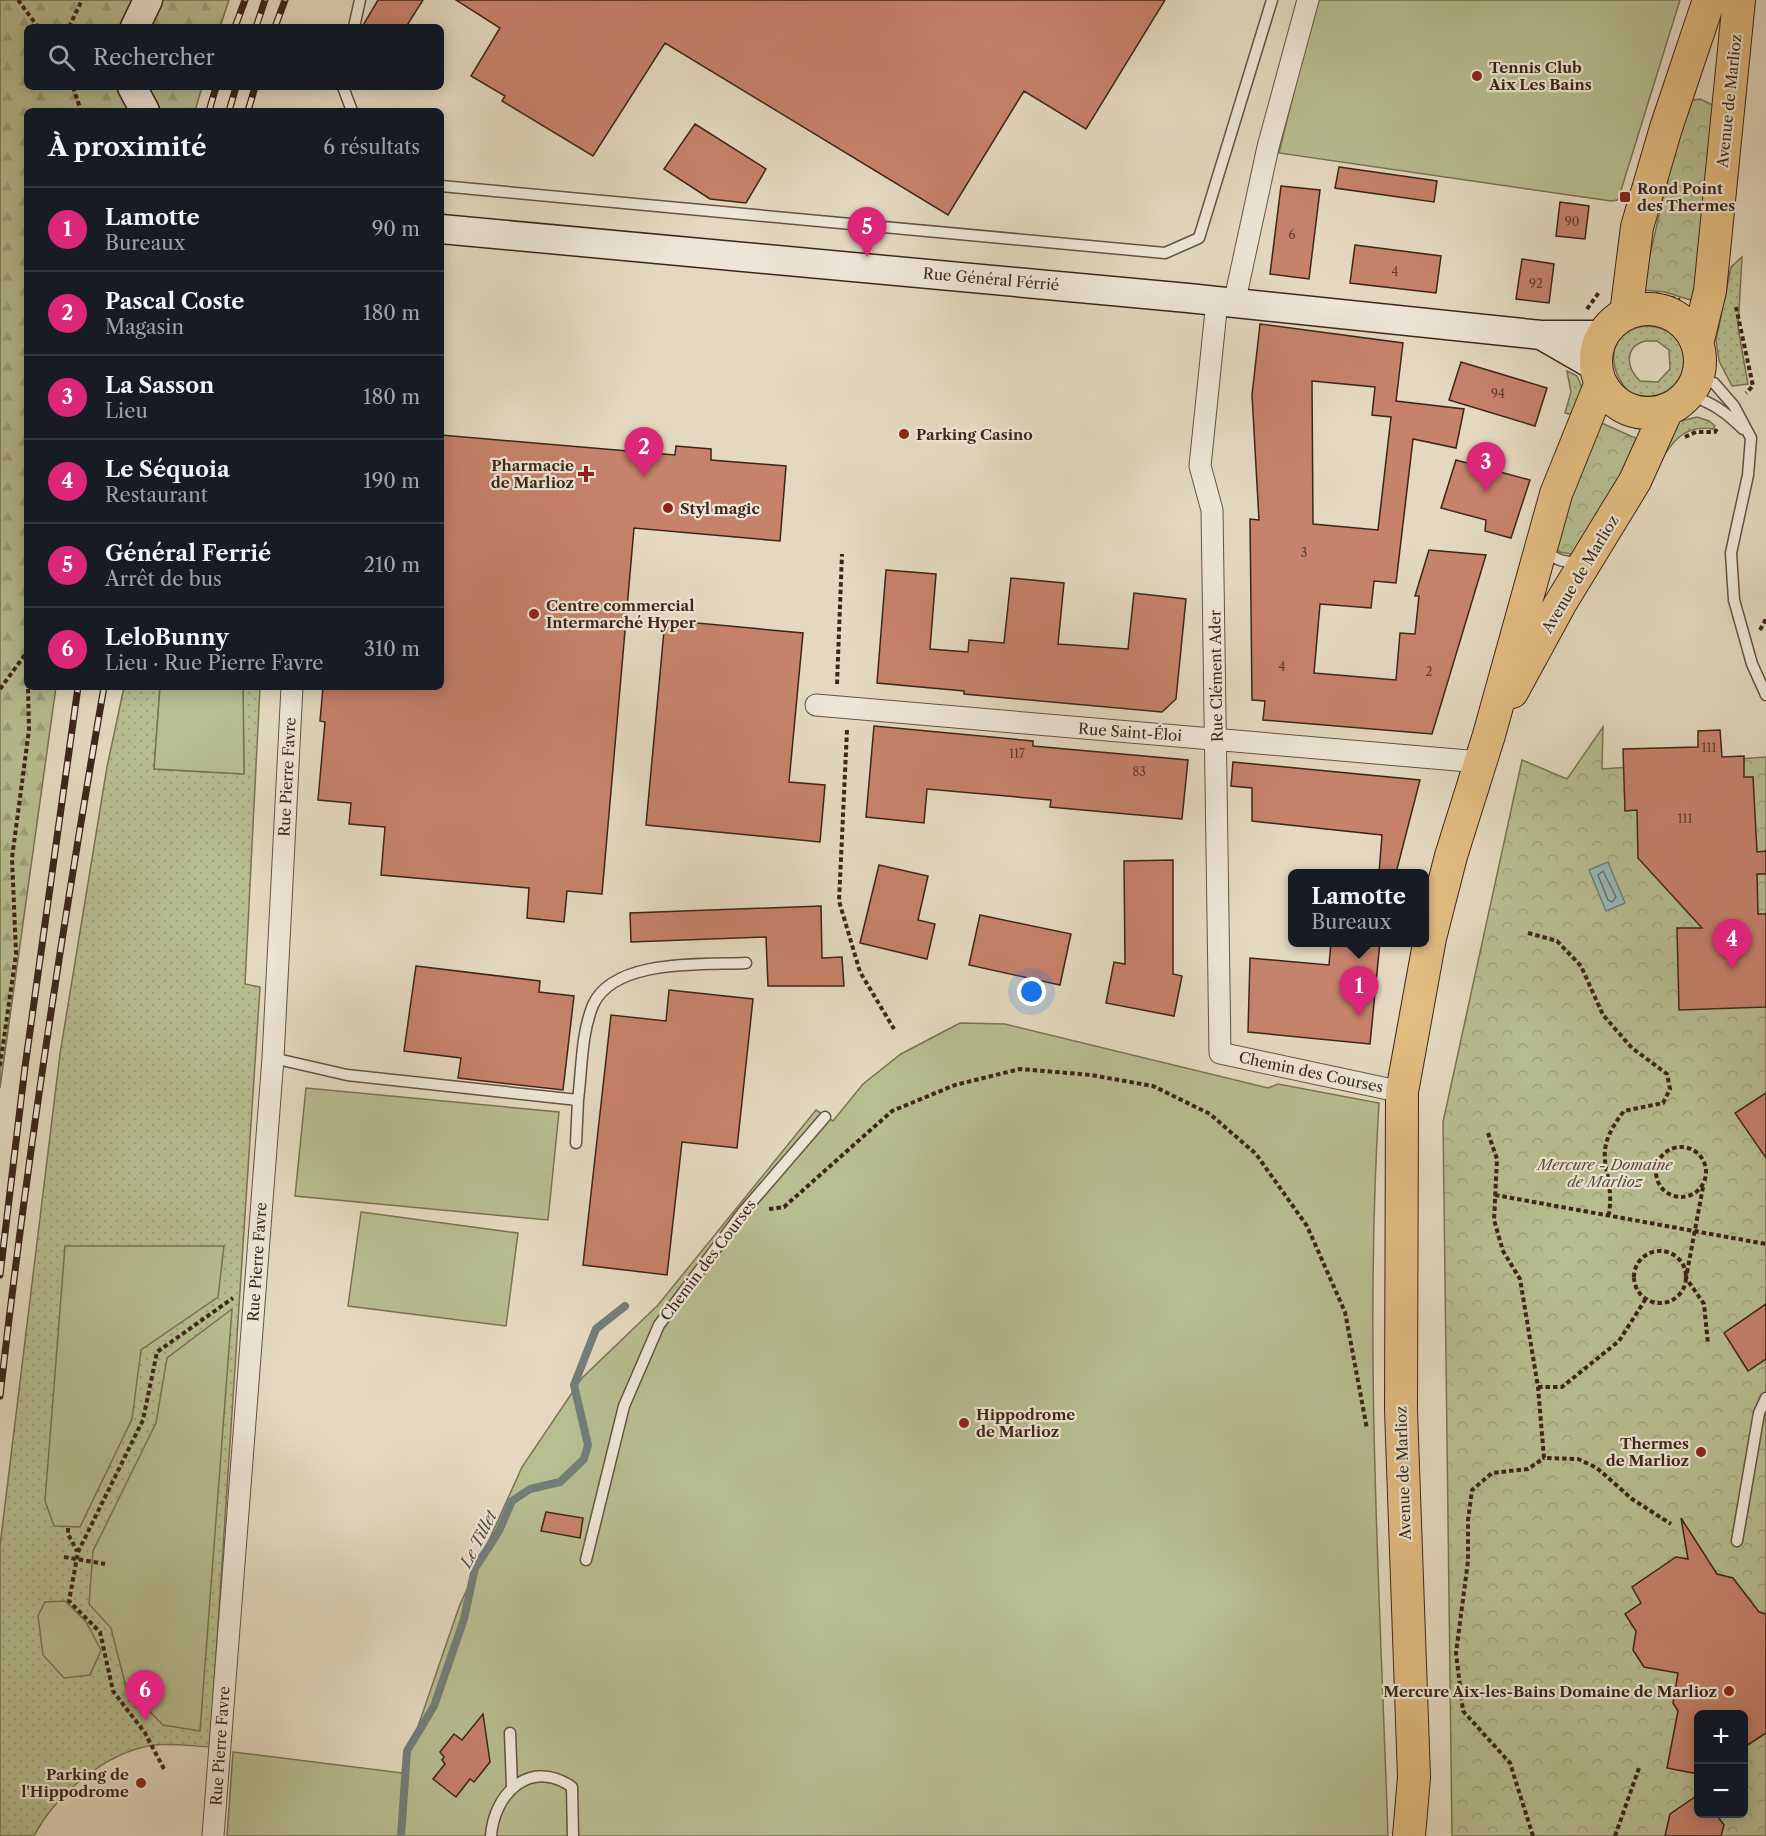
<!DOCTYPE html>
<html lang="fr">
<meta charset="utf-8">
<style>
:root{--surface:#171b24;--page:#242831;--text:#f1f3f6;--muted:#9ea1a6;--line:#363941;--accent:#db2777}
body{margin:0;font-family:"Libre Caslon Text",serif;background:var(--page);color:var(--text)}
.controls{position:absolute;right:18px;bottom:18px;display:grid;overflow:hidden;border-radius:9px;box-shadow:0 3px 15px #0003}
.controls button{width:54px;height:54px;display:grid;place-items:center;padding:0;border:0;border-bottom:2px solid var(--line);background:var(--surface);color:var(--text);font:30px sans-serif}
.you{position:absolute;left:1032px;top:992px;width:21px;height:21px;margin:-15px;border:4px solid #fff;border-radius:50%;background:#1a73e8;box-shadow:0 0 0 9px #1a73e833}
.badge{display:grid;place-items:center;width:39px;height:39px;border-radius:50%;background:var(--accent);color:#fff;font-size:20px;font-weight:700}
.pin{position:absolute;translate:-50% -50px;filter:drop-shadow(0 2px 3px #0008)}
.pin::after{content:'';position:absolute;top:32px;width:21px;height:18px;background:inherit;clip-path:polygon(0 0,100% 0,50% 100%)}
.popup{position:absolute;left:1288px;top:869px;width:141px;height:78px;box-sizing:border-box;display:grid;place-content:center;border-radius:9px;background:var(--surface);filter:drop-shadow(0 2px 4px #0005);font-size:20px;white-space:nowrap;color:var(--muted)}
.popup b{font-size:22px;color:var(--text)}
.popup::after{content:'';position:absolute;left:50%;top:100%;margin-left:-12px;border:12px solid transparent;border-top-color:var(--surface)}
.list{margin:0;padding:0;list-style:none}
h2{display:flex;justify-content:space-between;align-items:center;height:78px;margin:0;padding:0 24px;font-size:26px}
h2 small{font-size:20px;font-weight:400;color:var(--muted)}
.list li{display:grid;grid-template-columns:39px 1fr auto;gap:18px;align-items:center;box-sizing:border-box;height:84px;padding:0 24px;border-top:2px solid var(--line)}
.list b{display:block;font-size:22px;white-space:nowrap}
.list p{margin:0;font-size:20px;white-space:nowrap;color:var(--muted)}
.list em{font-size:20px;font-style:normal;color:var(--muted)}
.icon{flex:none;width:33px;height:33px;fill:none;stroke:currentColor;stroke-width:2;stroke-linecap:round;stroke-linejoin:round}
.map{position:relative;flex:none;width:1766px;height:1836px;overflow:hidden}
.search{position:absolute;background:var(--surface);box-shadow:0 3px 15px #0003;left:24px;top:24px;width:420px;height:66px;display:flex;align-items:center;gap:15px;box-sizing:border-box;padding:0 21px;border-radius:9px;color:var(--muted);font-size:22px}
.panel{position:absolute;background:var(--surface);box-shadow:0 3px 15px #0003;left:24px;top:108px;width:420px;height:582px;border-radius:9px}
.map>svg:first-child{display:block}
.grass{fill:url(#grass-dots);stroke:#7a7254;stroke-width:1.5;fill-rule:evenodd}
.forest{fill:url(#forest-firs);stroke:#7a7254;stroke-width:1.5}
.park{fill:url(#park-crowns);stroke:#7a7254;stroke-width:1.5;fill-rule:evenodd}
.pitch{fill:#b7be90;stroke:#7a7254;stroke-width:1.5}
.water{fill:#97b9b9;stroke:#737e79;stroke-width:1.5}
.lines{fill:none;stroke-linecap:round;stroke-linejoin:round}
.shore{stroke:#6a6f69;stroke-width:1.5}
.stream{stroke:#737e79;stroke-width:8}
.building{fill:#c7826b;stroke:#3d2519;stroke-width:1.5;fill-rule:evenodd}
.lane-casing{stroke:#675243;stroke-width:13}
.street-casing{stroke:#675243;stroke-width:23}
.secondary-casing{stroke:#3d2519;stroke-width:31}
.primary-casing{stroke:#3d2519;stroke-width:34}
.path{stroke:#3d2519;stroke-width:4;stroke-dasharray:4.5 3;stroke-linecap:butt}
.lane{stroke:#ede6d6;stroke-width:10}
.street{stroke:#ede6d6;stroke-width:21}
.secondary{stroke:#ede6d6;stroke-width:28}
.primary{stroke:#e2bc80;stroke-width:32}
.rail-casing{stroke:#3d2519;stroke-width:7}
.rail{stroke:#ede6d6;stroke-width:4.5;stroke-dasharray:14;stroke-linecap:butt}
.poi-dot{fill:#8f2418;stroke:#ede6d6;stroke-width:2}
.labels{text-anchor:middle;dominant-baseline:central;stroke-width:4.5;stroke-linejoin:round;paint-order:stroke}
.number-label{font-size:12px;fill:#603c2e}
.poi-label{font-size:15px;font-weight:bold;fill:#3d2519;stroke:#ede6d6;text-anchor:start}
.street-label{font-size:15px;fill:#3d2519;stroke:#ede6d6}
.park-label{font-size:15px;font-style:italic;fill:#5c4b37;stroke:#ede6d6}
.water-label{font-size:16px;font-style:italic;fill:#544a41;stroke:#ede6d6}
</style>
<div class="map">
<svg width="1766" height="1836" viewBox="0 0 1766 1836">
<defs>
<pattern id="grass-dots" width="8" height="8" patternUnits="userSpaceOnUse" patternTransform="scale(1.5)"><rect width="8" height="8" fill="#b7be90"/><path d="M2 2h.1M6 6h.1" fill="none" stroke="#9ea37c" stroke-width="1.8" stroke-linecap="round"/></pattern>
<pattern id="forest-firs" width="22" height="20" patternUnits="userSpaceOnUse" patternTransform="scale(1.5)"><rect width="22" height="20" fill="#b7be90"/><path d="M5 1l3.5 6h-7zM16 11l3.5 6h-7z" fill="#9ea37c"/></pattern>
<pattern id="park-crowns" width="20" height="18" patternUnits="userSpaceOnUse" patternTransform="scale(1.5)"><rect width="20" height="18" fill="#b7be90"/><path d="M2 6a3 3 0 1 1 6 0M12 15a3 3 0 1 1 6 0" fill="none" stroke="#9ea37c"/></pattern>
</defs>
<rect width="100%" height="100%" fill="#e4d9c0"/>
<filter id="stains"><feTurbulence type="fractalNoise" baseFrequency=".00333" numOctaves="4"/><feColorMatrix values="0 0 0 0 .2 0 0 0 0 .09 0 0 0 0 .02 0 0 0 .5 -.17"/></filter>
<radialGradient id="worn" r=".72"><stop offset=".6" stop-color="#630" stop-opacity="0"/><stop offset="1" stop-color="#630" stop-opacity=".3"/></radialGradient>
<!-- grass -->
<path class="grass" d="M1742,257L1738,328L1748,384L1732,386L1719,361L1716,340L1731,267Z
M1644,326C1706,326 1692,411 1631,394C1607,371 1605,333 1644,326ZM1645,341H1657L1669,350L1670,369L1658,382L1640,381C1626,368 1624,347 1645,341Z
M1567,371L1577,376L1583,390L1574,415L1565,413L1571,392Z
M1697,417L1709,421L1715,426L1713,429C1682,424 1671,444 1656,468L1677,422Z
M124,687H160L154,769L244,774L243,687H260L245,984L260,987L210,1747C192,1746 171,1743 154,1745C106,1752 56,1794 34,1836H0V1546L60,1054L107,767Z"/>
<!-- forest -->
<path class="forest" d="M0,0H229L220,27H27V87H202L195,111H27V687H56L0,1088Z"/>
<!-- park -->
<path class="park" d="M1700,99L1721,109L1697,302L1665,292L1642,290L1685,101Z
M1597,421L1640,440L1578,551L1570,554L1560,552L1553,545Z
M1603,727L1602,769L1766,757V1836H1452L1443,1122L1522,760L1567,779ZM1698,1714H1744V1814H1698Z"/>
<!-- pitch -->
<path class="pitch" d="M1316,0H1680L1618,200L1611,201L1279,153Z
M160,687H243L244,774L154,769Z
M960,1023L1005,1024L1268,1088L1278,1084L1379,1103C1364,1347 1380,1592 1388,1836H227L233,1752L402,1773L459,1607L522,1467L582,1378L658,1305L816,1110L833,1121L863,1084L901,1054Z
M306,1088L559,1112L548,1220L295,1196Z
M361,1212L518,1233L506,1326L348,1306Z
M65,1246H224L218,1297L141,1350L132,1419L80,1527L54,1526L45,1501Z
M232,1309L200,1731L163,1725L126,1687L111,1628L89,1604L93,1551L156,1423L167,1358Z
M65,1601L86,1622L101,1650L90,1675L64,1678L43,1655L38,1616L45,1602Z"/>
<!-- water -->
<path class="water" d="M1608,862L1625,903L1606,911L1589,870Z"/>
<g class="lines">
<!-- shore -->
<path class="shore" d="M1603,871L1616,897L1612,902L1608,900L1598,875Z"/>
<!-- stream -->
<path class="stream" d="M401,1836L407,1751L434,1706L464,1619L475,1568L499,1531L512,1501L530,1489L560,1482L584,1459L588,1445L574,1385L596,1329L625,1306"/>
</g>
<!-- building -->
<path class="building" d="M378,0H423L406,27H362Z
M456,0H1165L1086,129L1024,91L948,215L665,43L593,156L502,101L505,96L471,76L500,28Z
M695,124L766,169L746,203L710,199L664,169Z
M1339,167L1437,181L1434,202L1335,188Z
M1281,186L1320,190L1309,279L1270,274Z
M1560,202L1589,206L1585,239L1556,236Z
M1355,245L1441,256L1436,293L1350,283Z
M1522,259L1554,264L1549,303L1516,299Z
M1260,324L1403,343L1396,401L1464,409L1456,448L1413,439L1396,583L1374,581L1371,608L1320,604L1314,673L1396,680L1400,633L1415,634L1419,596H1415L1429,550L1486,555L1432,734L1263,720L1265,701L1252,700L1250,519L1259,520L1252,395ZM1312,381L1375,387L1372,415L1391,417L1378,530L1313,524Z
M1461,362L1547,388L1535,426L1449,400Z
M441,435L675,455L676,446L711,449V460L786,466L780,541L634,528L602,894L567,891L564,922L527,918L529,888L381,875L385,827L349,824L351,803L318,800L325,722L320,721L323,687H441Z
M1456,460L1530,480L1511,538L1485,531L1486,520L1441,508Z
M886,570L936,574L930,649L968,652L969,640L1004,643L1011,578L1064,583L1058,644L1128,649L1134,593L1186,599L1176,699L1162,712L964,694V691L877,683Z
M665,620L803,633L789,782L825,785L820,842L646,825Z
M874,726L1033,741V746L1188,760L1182,819L1050,807L1051,800L927,789L924,823L866,817Z
M1720,730L1722,757L1744,756V777H1753L1757,852L1766,851V874H1757L1758,914H1766V1007L1679,1010L1677,928H1702L1638,858L1637,810L1625,811L1623,749L1698,747V731Z
M1233,762L1420,780L1396,873H1379L1382,835L1252,821V788L1231,786Z
M1173,860V974L1182,976L1174,1016L1106,1003L1114,962L1125,964L1124,861Z
M879,865L928,876L918,920L935,924L927,959L860,943Z
M821,906L822,958L842,957L844,986H768L766,937L631,942L630,913Z
M980,915L1071,934L1060,985L969,965Z
M1331,942H1380L1370,1044L1248,1032L1250,958L1329,965Z
M416,966L540,981L539,992L574,996L563,1090L458,1078L461,1058L404,1051Z
M669,990L753,999L737,1148L682,1142L667,1275L583,1265L611,1015L666,1021Z
M1766,1093V1158L1735,1113Z
M1766,1304V1359L1748,1371L1724,1333Z
M546,1512L583,1518L580,1538L541,1531Z
M1681,1518L1717,1574L1733,1578L1759,1612L1766,1614V1733L1743,1748V1714H1698V1774L1667,1768L1678,1711L1673,1703L1678,1673L1644,1667L1633,1650L1636,1631L1625,1614L1641,1603L1632,1587L1676,1557L1688,1559Z
M483,1714L490,1762L474,1782L470,1779L456,1797L433,1779L445,1764L442,1760L444,1757L440,1752L454,1734L462,1740Z
M1698,1795V1814H1716L1724,1825L1721,1836H1665L1670,1814Z"/>
<g class="lines">
<!-- lane casing -->
<g class="lane-casing">
<path id="lane" d="M354,27L360,0
M343,87L352,111
M441,186L1165,253L1199,238L1272,0
M1697,379L1714,383L1734,406L1751,438L1748,475L1731,553L1734,600L1752,664L1766,695
M1689,395C1711,402 1726,412 1743,429
M1545,549C1555,561 1566,563 1581,562
M273,1058L347,1075L578,1100C582,1069 581,1034 593,1005C614,958 704,965 746,963
M576,1143L578,1100
M1737,1541L1759,1413L1766,1398
M586,1560L624,1406L659,1325L743,1212L825,1117
M510,1733L512,1786
M491,1836C494,1793 531,1758 572,1787L573,1836"/>
</g>
<!-- street casing -->
<g class="street-casing">
<path id="street" d="M1217,301L1200,466L1212,510L1220,1053L1402,1092
M1234,304L1268,147L1308,0
M816,705L1480,762
M213,1836L273,1058L292,687"/>
</g>
<!-- secondary casing -->
<g class="secondary-casing">
<path id="secondary" d="M135,27L148,0
M132,87L145,111
M441,229L1188,298L1541,335H1602
M1543,336L1595,366"/>
</g>
<!-- primary casing -->
<g class="primary-casing">
<path id="primary" d="M1596 361a52 52 0 1 1 104 0a52 52 0 1 1-104 0Z
M1626,314L1637,227L1666,128L1709,0
M1697,344L1710,291L1739,0
M1512,692L1560,604L1635,481L1667,410
M1409,1836L1414,1777L1401,1410L1402,1092L1430,938L1451,856L1489,735L1556,494L1600,385"/>
</g>
<!-- path -->
<path class="path" d="M18,0L38,27
M69,27L82,0
M73,87L81,111
M1656,294L1680,300
M1736,307L1753,386L1746,393
M1587,309L1600,291
M1685,437L1696,432H1715L1718,427
M1760,630L1766,619
M27,654V663
M837,684L842,554
M0,689L27,652
M847,730L839,901L860,972L894,1029
M1528,933L1557,941L1581,966L1603,1015L1632,1048L1667,1074L1670,1089L1663,1103L1624,1111C1587,1159 1616,1166 1609,1214
M0,1066L16,954L12,858L29,730L28,687
M1488,1133L1497,1159L1494,1220L1503,1251L1520,1279L1538,1387L1544,1458L1578,1459L1597,1468L1632,1499L1671,1524
M1656 1172a25 25 0 1 1 50 0a25 25 0 1 1-50 0Z
M1703,1187L1686,1278L1704,1304L1708,1344
M1495,1195L1766,1244
M769,1209L784,1207L892,1111L955,1085L1020,1069L1091,1075L1153,1086L1210,1114L1256,1154L1307,1226L1345,1312L1367,1429
M1634 1277a26 26 0 1 1 52 0a26 26 0 1 1-52 0Z
M1538,1387H1562L1619,1341L1645,1300
M68,1528V1534L77,1551
M64,1557L105,1564
M164,1769L145,1733L113,1691L100,1632L69,1601L78,1552L143,1420L157,1352L233,1298
M1533,1836L1510,1763L1463,1711L1456,1653L1468,1561V1520L1472,1490L1492,1473L1528,1469L1544,1458
M1615,1836L1639,1768"/>
<!-- lane -->
<use href="#lane" class="lane"/>
<!-- street -->
<use href="#street" class="street"/>
<!-- secondary -->
<use href="#secondary" class="secondary"/>
<!-- primary -->
<use href="#primary" class="primary"/>
<!-- rail casing -->
<g class="rail-casing">
<path id="rail" d="M235,27L245,0
M256,27L265,0
M275,27L285,0
M209,111L216,87
M229,111L236,87
M248,111L255,87
M0,1275L25,1067L78,687
M0,1396C27,1158 63,922 104,687"/>
</g>
<!-- rail -->
<use href="#rail" class="rail"/>
</g>
<!-- markers -->
<g class="poi-dot">
<circle cx="1477" cy="76" r="6"/>
<rect x="1619" y="191" width="12" height="12" rx="3"/>
<circle cx="904" cy="434" r="6"/>
<path d="M583 465h6v6h6v6h-6v6h-6v-6h-6v-6h6z"/>
<circle cx="668" cy="508" r="6"/>
<circle cx="534" cy="614" r="6"/>
<circle cx="964" cy="1423" r="6"/>
<circle cx="1701" cy="1452" r="6"/>
<circle cx="1729" cy="1691" r="6"/>
<circle cx="141" cy="1783" r="6"/>
</g>
<g class="labels">
<!-- number labels -->
<g class="number-label">
<text x="1572" y="221">90</text>
<text x="1292" y="234">6</text>
<text x="1395" y="271">4</text>
<text x="1536" y="283">92</text>
<text x="1498" y="393">94</text>
<text x="1304" y="552">3</text>
<text x="1282" y="666">4</text>
<text x="1429" y="671">2</text>
<text x="1709" y="747">111</text>
<text x="1017" y="753">117</text>
<text x="1139" y="771">83</text>
<text x="1685" y="818">111</text>
</g>
<!-- poi labels -->
<g class="poi-label">
<text x="1489" y="67">Tennis Club<tspan x="1489" dy="17">Aix Les Bains</tspan></text>
<text x="1637" y="188">Rond Point<tspan x="1637" dy="17">des Thermes</tspan></text>
<text x="916" y="434">Parking Casino</text>
<text x="574" y="465" text-anchor="end">Pharmacie<tspan x="574" dy="17">de Marlioz</tspan></text>
<text x="680" y="508">Styl magic</text>
<text x="546" y="605">Centre commercial<tspan x="546" dy="17">Intermarché Hyper</tspan></text>
<text x="976" y="1414">Hippodrome<tspan x="976" dy="17">de Marlioz</tspan></text>
<text x="1689" y="1443" text-anchor="end">Thermes<tspan x="1689" dy="17">de Marlioz</tspan></text>
<text x="1717" y="1691" text-anchor="end">Mercure Aix-les-Bains Domaine de Marlioz</text>
<text x="129" y="1774" text-anchor="end">Parking de<tspan x="129" dy="17">l'Hippodrome</tspan></text>
</g>
<!-- street labels -->
<g class="street-label">
<text transform="translate(1729 101) rotate(-84)">Avenue de Marlioz</text>
<text transform="translate(991 279) rotate(5)">Rue Général Férrié</text>
<text transform="translate(1580 574) rotate(-59)">Avenue de Marlioz</text>
<text transform="translate(1216 676) rotate(-91)">Rue Clément Ader</text>
<text transform="translate(1130 732) rotate(4)">Rue Saint-Éloi</text>
<text transform="translate(287 777) rotate(-87)">Rue Pierre Favre</text>
<text transform="translate(1311 1072) rotate(12)">Chemin des Courses</text>
<text transform="translate(708 1260) rotate(-53)">Chemin des Courses</text>
<text transform="translate(257 1262) rotate(-86)">Rue Pierre Favre</text>
<text transform="translate(1403 1473) rotate(-92)">Avenue de Marlioz</text>
<text transform="translate(220 1746) rotate(-86)">Rue Pierre Favre</text>
</g>
<!-- park labels -->
<g class="park-label">
<text x="1605" y="1164">Mercure - Domaine<tspan x="1605" dy="17">de Marlioz</tspan></text>
</g>
<!-- water labels -->
<g class="water-label">
<text transform="translate(478 1539) rotate(-63)">Le Tillet</text>
</g>
</g>
<rect width="100%" height="100%" filter="url(#stains)"/>
<rect width="100%" height="100%" fill="url(#worn)"/>
</svg>
<div class="controls">
<button>+</button>
<button>−</button>
</div>
<div class="you"></div>
<div class="pin badge" style="left:1359px;top:1016px">1</div>
<div class="popup"><b>Lamotte</b>Bureaux</div>
<div class="pin badge" style="left:644px;top:477px">2</div>
<div class="pin badge" style="left:1486px;top:492px">3</div>
<div class="pin badge" style="left:1732px;top:969px">4</div>
<div class="pin badge" style="left:867px;top:257px">5</div>
<div class="pin badge" style="left:145px;top:1720px">6</div>
<div class="search"><svg class="icon" aria-label="search" viewBox="0 0 24 24"><circle cx="10" cy="10" r="6"/><path d="M15 15l6 6"/></svg>Rechercher</div>
<section class="panel">
<h2>À proximité<small>6 résultats</small></h2>
<ul class="list">
<li><span class="badge">1</span><div><b>Lamotte</b><p>Bureaux</p></div><em>90 m</em></li>
<li><span class="badge">2</span><div><b>Pascal Coste</b><p>Magasin</p></div><em>180 m</em></li>
<li><span class="badge">3</span><div><b>La Sasson</b><p>Lieu</p></div><em>180 m</em></li>
<li><span class="badge">4</span><div><b>Le Séquoia</b><p>Restaurant</p></div><em>190 m</em></li>
<li><span class="badge">5</span><div><b>Général Ferrié</b><p>Arrêt de bus</p></div><em>210 m</em></li>
<li><span class="badge">6</span><div><b>LeloBunny</b><p>Lieu · Rue Pierre Favre</p></div><em>310 m</em></li>
</ul>
</section>
</div>
